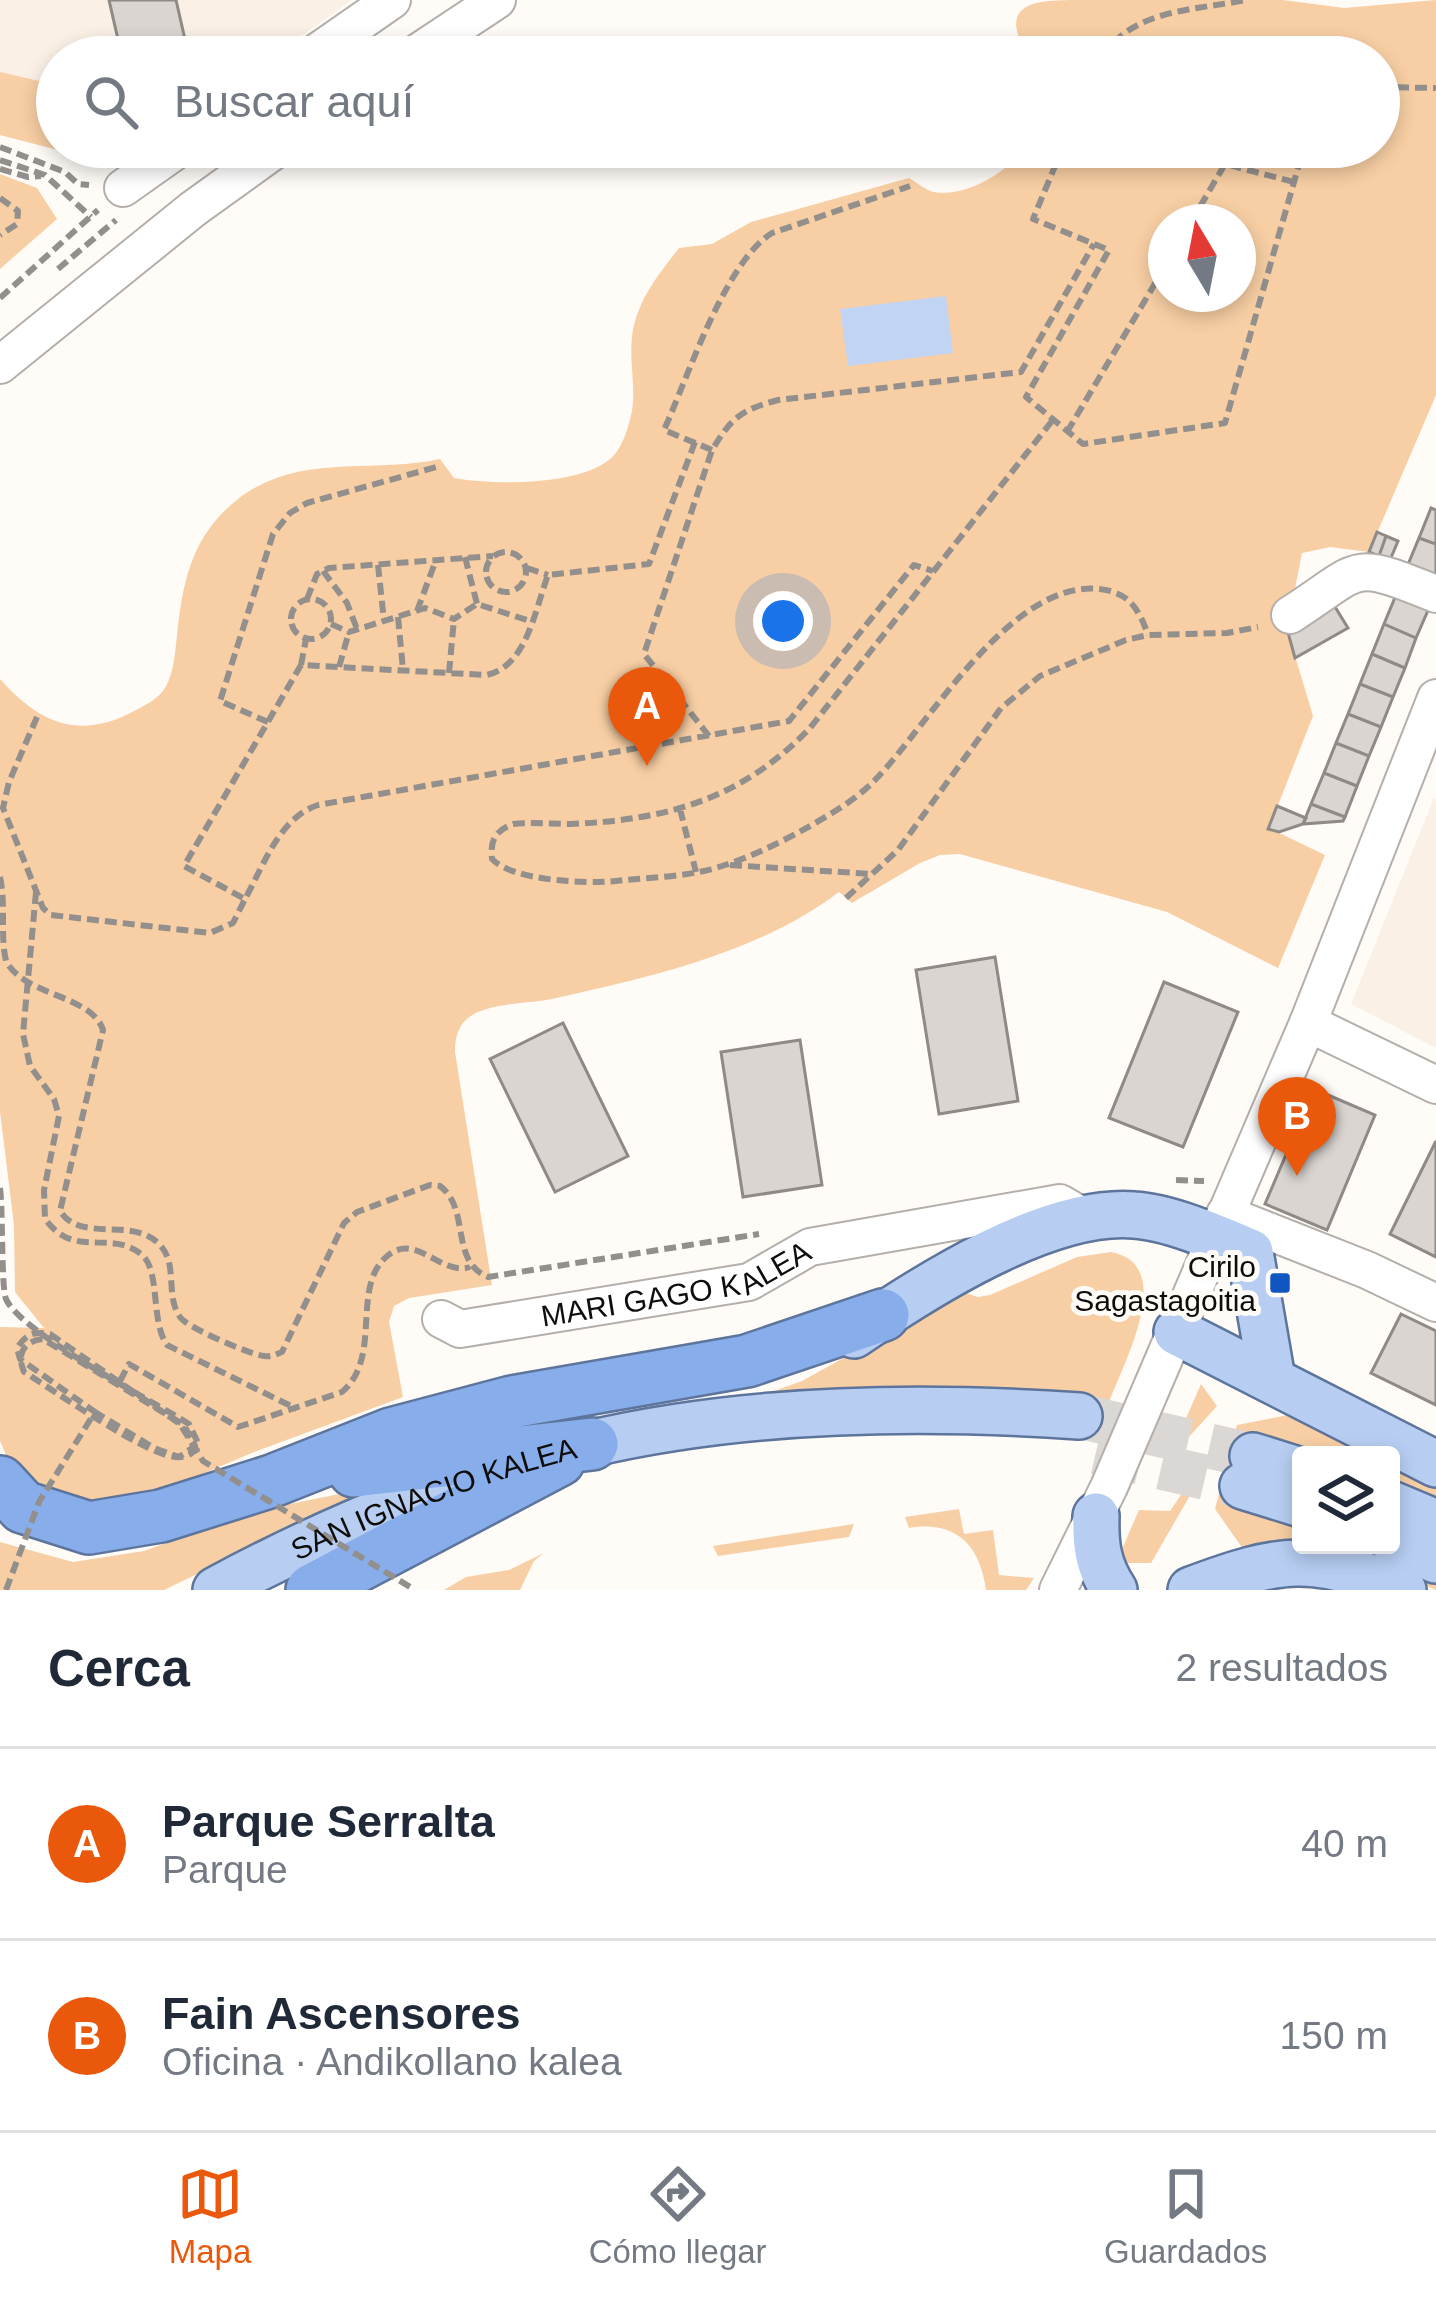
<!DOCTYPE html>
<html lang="es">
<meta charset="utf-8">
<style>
:root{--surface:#fff;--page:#f6f6f7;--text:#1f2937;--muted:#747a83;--line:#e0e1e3;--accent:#ea580c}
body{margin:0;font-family:Helvetica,sans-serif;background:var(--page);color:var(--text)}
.controls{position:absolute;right:36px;bottom:36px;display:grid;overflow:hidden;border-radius:12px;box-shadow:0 6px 18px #0003}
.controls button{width:108px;height:108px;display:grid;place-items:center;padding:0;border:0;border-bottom:3px solid var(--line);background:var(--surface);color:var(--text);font:60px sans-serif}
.compass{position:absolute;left:1148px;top:204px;width:108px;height:108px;border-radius:50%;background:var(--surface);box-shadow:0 6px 18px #0003;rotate:350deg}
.you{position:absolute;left:783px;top:621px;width:42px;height:42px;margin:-30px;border:9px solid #fff;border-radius:50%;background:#1a73e8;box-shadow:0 0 0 18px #1a73e833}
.badge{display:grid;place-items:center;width:78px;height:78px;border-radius:50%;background:var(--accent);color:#fff;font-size:39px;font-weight:700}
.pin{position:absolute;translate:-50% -99px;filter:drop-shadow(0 3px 6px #0008)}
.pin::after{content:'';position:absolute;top:63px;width:42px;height:36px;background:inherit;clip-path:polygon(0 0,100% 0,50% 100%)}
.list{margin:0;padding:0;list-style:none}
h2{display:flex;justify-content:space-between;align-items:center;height:156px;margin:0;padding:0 48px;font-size:51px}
h2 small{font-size:39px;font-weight:400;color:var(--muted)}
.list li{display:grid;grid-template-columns:78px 1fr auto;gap:36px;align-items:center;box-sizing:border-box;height:192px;padding:0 48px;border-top:3px solid var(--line)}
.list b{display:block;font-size:45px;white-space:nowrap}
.list p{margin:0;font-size:39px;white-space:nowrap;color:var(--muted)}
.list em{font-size:39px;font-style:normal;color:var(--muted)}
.icon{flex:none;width:66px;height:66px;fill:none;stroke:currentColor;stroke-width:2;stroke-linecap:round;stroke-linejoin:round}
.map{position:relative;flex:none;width:1436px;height:1590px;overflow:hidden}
.search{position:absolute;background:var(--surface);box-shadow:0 6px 18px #0003;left:36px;right:36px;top:36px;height:132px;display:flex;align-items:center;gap:30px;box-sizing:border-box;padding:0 42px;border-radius:66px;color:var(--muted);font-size:45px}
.sheet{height:540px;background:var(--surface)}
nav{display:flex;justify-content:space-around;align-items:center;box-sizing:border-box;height:168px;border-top:3px solid var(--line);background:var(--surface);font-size:33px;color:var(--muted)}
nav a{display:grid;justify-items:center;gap:6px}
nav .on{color:var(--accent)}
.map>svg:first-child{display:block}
.built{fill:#faf0e5}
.green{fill:#f8cfa4;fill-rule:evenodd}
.water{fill:#c2d4f3}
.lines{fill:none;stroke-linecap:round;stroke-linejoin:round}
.stream{stroke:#c2d4f3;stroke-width:10}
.building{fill:#dad5d0;stroke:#8f8a86;stroke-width:3}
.major-tunnel{stroke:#dbd7d4;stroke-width:45;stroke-dasharray:45 22;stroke-linecap:butt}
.minor-casing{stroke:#b4afab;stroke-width:40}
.major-casing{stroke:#5d759c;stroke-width:50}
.highway-casing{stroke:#5d759c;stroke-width:56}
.path{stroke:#928f8c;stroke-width:6;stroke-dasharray:12 6;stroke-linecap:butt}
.minor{stroke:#fff;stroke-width:36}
.major{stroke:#b7cef2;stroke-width:45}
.highway{stroke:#87adea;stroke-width:51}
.path-bridge{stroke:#928f8c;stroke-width:6;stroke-dasharray:12 6;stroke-linecap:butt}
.poi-dot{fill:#1155c0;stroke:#fffbf7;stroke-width:4.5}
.labels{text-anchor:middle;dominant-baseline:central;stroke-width:10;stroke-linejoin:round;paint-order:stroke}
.poi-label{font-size:30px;fill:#0e0d0b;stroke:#fffbf7;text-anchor:end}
.street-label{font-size:30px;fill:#0e0d0b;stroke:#fffbf7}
</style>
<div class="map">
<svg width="1436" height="1590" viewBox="0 0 1436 1590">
<rect width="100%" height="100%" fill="#fffbf7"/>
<!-- built -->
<path class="built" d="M0,0H352L272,57H57V85L0,72Z
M1434,798L1436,799V1048L1351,1004Z"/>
<!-- green -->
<path class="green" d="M1083,0H1283L1344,8L1436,0V395L1369,552L1330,547L1302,553L1287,629L1313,716L1269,828L1325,855L1278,968L1167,912L960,854L940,855L920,863L852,903L839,892C760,952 651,977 556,998C531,1004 497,1002 474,1014C459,1022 455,1036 455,1052L492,1285L409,1298L394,1306L389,1322L403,1397L254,1452L120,1509L56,1504L14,1473L0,1441V1327L44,1328L15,1292L14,1225L0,1112V679C40,724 80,741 136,710C146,705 159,698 165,688C174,673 175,653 177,635C183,580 192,535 238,499C298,452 373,474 440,459L454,478C492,485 587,487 615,454C624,443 629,425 632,411C636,386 629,362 632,337C636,302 658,275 679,248L712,244L751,222L909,178C916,182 927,191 934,192C966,198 1008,172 1025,147H1379V57H1028C995,0 1037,0 1083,0ZM1166,222H1238V294H1166Z
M0,72L57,85V147H136L142,152L131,169L0,135Z
M0,174L37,188L57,219L0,269Z
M1111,1252C1179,1265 1122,1365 1108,1405C989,1387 874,1382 755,1398L802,1381L963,1292L978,1297L990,1295L1077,1257Z
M1201,1384L1217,1406L1168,1460Z
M1314,1410L1436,1475V1505L1391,1487V1455H1310L1301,1545H1359L1436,1577V1590L1369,1562L1248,1556L1215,1509L1237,1425Z
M1191,1480L1195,1487L1151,1563H1116L1139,1510L1170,1511Z
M379,1486L164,1590H0V1542L73,1562L144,1551L250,1512Z
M959,1509L964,1534L993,1530L999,1575L1034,1578L1026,1590H986C980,1546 957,1520 909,1528L905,1517Z
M854,1524L849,1537L718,1556L713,1546Z
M544,1553L534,1561L520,1590H444L466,1577L509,1570Z"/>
<!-- water -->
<path class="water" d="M946,296L953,353L848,366L840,309Z"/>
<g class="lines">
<!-- stream -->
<path class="stream" d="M384,57L403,45"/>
</g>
<!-- building -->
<path class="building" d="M109,0H176L189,57H122Z
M1431,508L1436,510V544L1419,538Z
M1377,532L1386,536L1379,556L1369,552Z
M1386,536L1398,541L1390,560L1379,556Z
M1419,538L1436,544V579L1407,567Z
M1396,595L1429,608L1416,638L1384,624Z
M1332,602L1348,628L1295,658L1287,629Z
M1384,624L1416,638L1405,668L1372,654Z
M1372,654L1405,668L1393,697L1360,684Z
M1360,684L1393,697L1381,727L1348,714Z
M1348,714L1381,727L1369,756L1336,743Z
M1336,743L1369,756L1357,786L1324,773Z
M1324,773L1357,786L1345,817L1311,804Z
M1311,804L1345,817L1343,821L1303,824Z
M1277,806L1306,818L1303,824L1279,832L1268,829Z
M995,957L1018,1101L939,1114L916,970Z
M1164,982L1238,1012L1183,1147L1109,1118Z
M563,1023L628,1156L555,1192L490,1059Z
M800,1040L822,1185L743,1197L721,1052Z
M1314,1089L1375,1115L1327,1230L1265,1204Z
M1436,1141V1257L1390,1234Z
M1401,1314L1436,1331V1405L1371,1373Z"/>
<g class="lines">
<!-- major-tunnel -->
<path class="major-tunnel" d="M1079,1416L1253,1456
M1096,1452L1243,1486"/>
<!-- minor casing -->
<g class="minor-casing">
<g id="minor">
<path d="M310,57L392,0"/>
<path d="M411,57L497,0"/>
<path d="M123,188L181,147"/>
<path d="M0,365L193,209L279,147"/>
<path d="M1290,615C1366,566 1348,559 1436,594"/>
<path d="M1308,1023L1436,1085"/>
<path d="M1225,1214L1367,1270L1436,1303"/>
<path id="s1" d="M441,1319L460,1329L749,1282L810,1247L1060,1203L1086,1218"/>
<path d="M1058,1590L1109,1487L1308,1023L1436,698"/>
</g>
</g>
<!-- major casing -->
<g class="major-casing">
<g id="major">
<path d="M1177,1332L1436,1464"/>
<path d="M854,1335C924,1287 1047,1208 1134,1215C1169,1217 1217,1238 1250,1252L1272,1379"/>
<path d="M1253,1456L1301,1471"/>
<path d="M1243,1486L1301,1504"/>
<path d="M1391,1504L1436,1523"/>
<path d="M1096,1516C1095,1545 1098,1566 1114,1590"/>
<path d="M1391,1539L1436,1560"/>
<path id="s2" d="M216,1590C333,1527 459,1475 589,1444C747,1407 918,1405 1079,1416"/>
<path d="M1191,1590C1282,1556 1312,1552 1403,1590"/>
</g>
</g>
<!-- highway casing -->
<g class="highway-casing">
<path id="highway" d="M354,1471L592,1444
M0,1482L23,1507L89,1528L161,1516L272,1481L391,1434L512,1402L747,1361L883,1315
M312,1590L559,1460"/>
</g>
<!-- path -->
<path class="path" d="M1103,57C1131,9 1197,10 1246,0
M1379,87L1436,88
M0,147L65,172L78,184L89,185
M1063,147L1033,219L1109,250L1026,397L1083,444L1225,423L1304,147
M0,160L45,175L91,217
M0,169L28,177L41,176
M0,198L18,211L17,224L0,235
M1191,222L1225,164L1294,182
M58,269L116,220
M0,298L98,210
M1052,421L810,728C742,799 667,820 570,824C551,824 532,822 513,824C495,831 490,840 492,859C513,881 586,884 616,881C652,877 691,877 725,865C760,854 801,832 832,813C847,804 864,792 876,779C930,723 1011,580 1099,589C1129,592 1139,609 1148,635
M1067,432L1166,265
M695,442L649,564L548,575C535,609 527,667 486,675L301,665L184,866L245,899C264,865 279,818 318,805L789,721L914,565L933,571
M712,450L664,430C688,377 725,262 772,233L910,186
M486 572a20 20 0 1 1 40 0a20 20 0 1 1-40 0Z
M465,557L477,604
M378,565L384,621
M527,568L548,575
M323,571L347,603L357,629
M307,599L317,574L329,568L493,556
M291 619a20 20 0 1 1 40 0a20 20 0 1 1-40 0Z
M417,611L436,560
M398,617L403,670
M331,624L349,632L425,608L454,619L477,604L530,621
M301,665L306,639
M339,667L349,632
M449,673L454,619
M37,717L9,782L3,808L43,908L51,915L210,933L233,923L245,899
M268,722L220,701L273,534L290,513L307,503L440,466
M709,736L644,654L712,450C732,417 741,410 778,400L1021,372L1094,244
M680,809L696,872
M730,865L873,874
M0,877C6,904 0,936 6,961C24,996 92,995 103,1030L60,1211C81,1244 134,1215 161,1246C178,1266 165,1296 180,1317C186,1327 251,1355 264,1356C272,1357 274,1355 282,1352L344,1223L357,1212L430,1185L440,1186C471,1209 449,1261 488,1277L759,1234
M36,892L23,1034L30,1066L54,1099L59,1116L44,1190L45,1219C75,1260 109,1229 141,1254C161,1269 150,1321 167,1345L297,1409
M846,898L898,850L1001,708L1040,676L1126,640L1148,635L1227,633L1258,627
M1176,1180L1204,1181
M0,1188C3,1209 1,1287 6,1299C20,1332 152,1401 189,1424L199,1445C193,1454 187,1458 175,1457C144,1454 55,1391 24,1372C16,1354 24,1341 43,1339L184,1425L195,1446L179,1457L154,1448L95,1412
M120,1381L129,1364L238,1427L342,1392C382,1358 352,1291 384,1259C414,1228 440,1277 470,1267"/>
<!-- minor -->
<use href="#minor" class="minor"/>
<!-- major -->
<use href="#major" class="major"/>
<!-- highway -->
<use href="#highway" class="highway"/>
<!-- path-bridge -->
<path class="path-bridge" d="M6,1590L39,1502L95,1412L20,1359L17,1348C26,1334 34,1331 50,1334L180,1424L203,1461L415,1590"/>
</g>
<!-- markers -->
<rect class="poi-dot" x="1268" y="1271" width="24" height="24" rx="6"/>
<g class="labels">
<!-- poi labels -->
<g class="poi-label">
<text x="1256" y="1266">Cirilo<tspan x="1256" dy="34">Sagastagoitia</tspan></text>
</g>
<!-- street labels -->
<g class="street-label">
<text stroke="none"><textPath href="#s1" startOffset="243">MARI GAGO KALEA</textPath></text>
<text stroke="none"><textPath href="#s2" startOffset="237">SAN IGNACIO KALEA</textPath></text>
</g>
</g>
</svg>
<div class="controls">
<button><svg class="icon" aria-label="layers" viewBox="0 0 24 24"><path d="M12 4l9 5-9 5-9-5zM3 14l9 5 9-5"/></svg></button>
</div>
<svg class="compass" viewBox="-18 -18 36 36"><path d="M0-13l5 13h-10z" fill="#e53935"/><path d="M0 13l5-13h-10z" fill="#747a83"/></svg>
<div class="you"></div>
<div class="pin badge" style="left:647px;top:766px">A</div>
<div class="pin badge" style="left:1297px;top:1176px">B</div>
<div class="search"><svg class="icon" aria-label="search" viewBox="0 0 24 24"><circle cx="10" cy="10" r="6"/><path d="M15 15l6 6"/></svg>Buscar aquí</div>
</div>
<section class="sheet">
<h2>Cerca<small>2 resultados</small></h2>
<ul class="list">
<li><span class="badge">A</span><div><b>Parque Serralta</b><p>Parque</p></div><em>40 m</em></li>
<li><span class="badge">B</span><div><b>Fain Ascensores</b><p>Oficina · Andikollano kalea</p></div><em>150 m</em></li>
</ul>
</section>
<nav>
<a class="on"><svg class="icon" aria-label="map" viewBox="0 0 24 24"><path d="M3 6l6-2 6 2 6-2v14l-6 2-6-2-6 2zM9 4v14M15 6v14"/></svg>Mapa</a>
<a><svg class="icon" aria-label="directions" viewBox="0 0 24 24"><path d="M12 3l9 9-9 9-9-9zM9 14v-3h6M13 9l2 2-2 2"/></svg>Cómo llegar</a>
<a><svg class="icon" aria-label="saved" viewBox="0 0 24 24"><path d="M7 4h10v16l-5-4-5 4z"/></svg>Guardados</a>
</nav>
